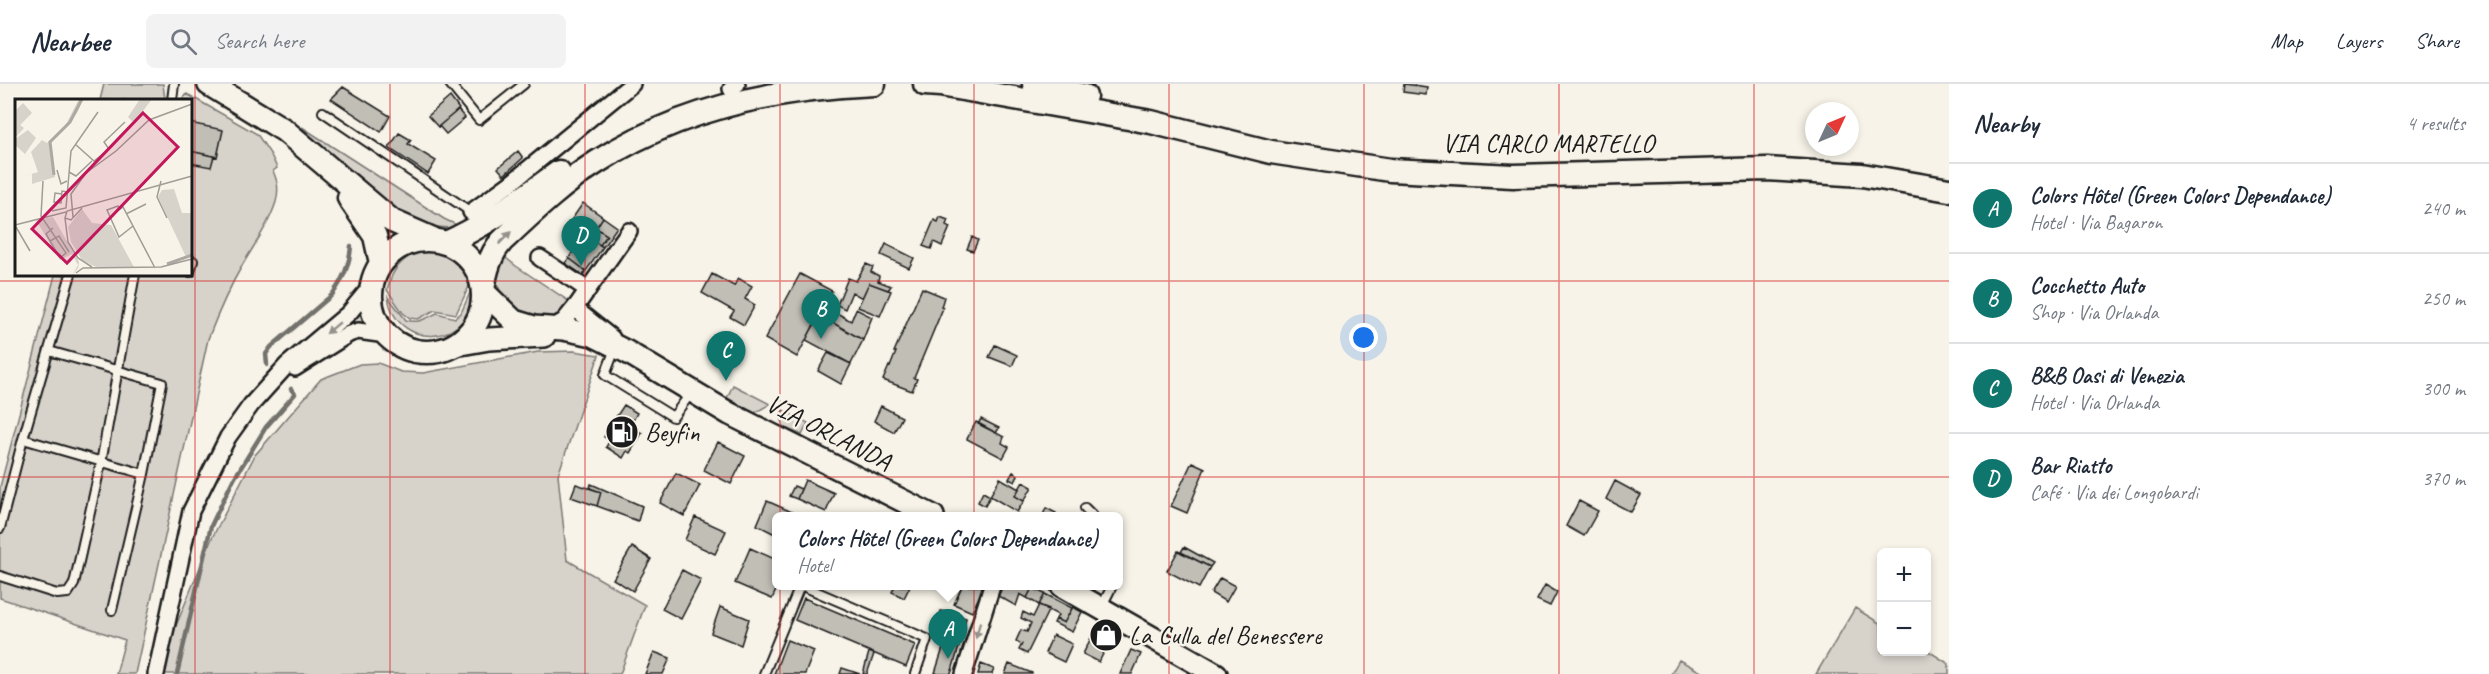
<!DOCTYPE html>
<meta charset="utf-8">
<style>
:root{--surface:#fff;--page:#f2f2f3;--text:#1f2937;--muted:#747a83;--line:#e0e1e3;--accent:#0f766e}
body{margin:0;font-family:Caveat,sans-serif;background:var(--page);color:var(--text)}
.controls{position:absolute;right:18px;bottom:18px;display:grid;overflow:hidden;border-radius:9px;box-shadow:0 3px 9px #0003}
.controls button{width:54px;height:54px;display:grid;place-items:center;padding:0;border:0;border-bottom:2px solid var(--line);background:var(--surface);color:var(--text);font:30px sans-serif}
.compass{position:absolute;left:1805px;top:18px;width:54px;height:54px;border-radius:50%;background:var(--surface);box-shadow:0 3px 9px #0003;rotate:46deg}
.you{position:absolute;left:1364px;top:254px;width:21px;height:21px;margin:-15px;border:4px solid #fff;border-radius:50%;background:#1a73e8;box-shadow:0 0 0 9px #1a73e833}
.badge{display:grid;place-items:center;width:39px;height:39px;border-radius:50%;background:var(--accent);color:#fff;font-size:20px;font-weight:700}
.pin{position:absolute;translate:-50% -50px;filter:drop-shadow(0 2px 3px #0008)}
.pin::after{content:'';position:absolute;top:32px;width:21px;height:18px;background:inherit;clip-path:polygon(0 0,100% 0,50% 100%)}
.popup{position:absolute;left:772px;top:428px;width:351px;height:78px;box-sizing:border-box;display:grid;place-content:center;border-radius:9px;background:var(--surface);filter:drop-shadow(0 2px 4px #0005);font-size:20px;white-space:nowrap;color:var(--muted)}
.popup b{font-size:22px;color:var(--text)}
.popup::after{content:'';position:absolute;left:50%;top:100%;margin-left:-12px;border:12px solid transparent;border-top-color:var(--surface)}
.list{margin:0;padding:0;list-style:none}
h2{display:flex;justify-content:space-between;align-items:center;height:78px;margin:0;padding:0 24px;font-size:26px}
h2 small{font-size:20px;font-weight:400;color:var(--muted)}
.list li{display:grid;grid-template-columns:39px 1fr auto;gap:18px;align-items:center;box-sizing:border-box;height:90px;padding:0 24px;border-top:2px solid var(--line)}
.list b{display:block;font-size:22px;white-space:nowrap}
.list p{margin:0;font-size:20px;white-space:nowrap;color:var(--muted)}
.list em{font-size:20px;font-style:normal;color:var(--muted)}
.icon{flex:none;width:33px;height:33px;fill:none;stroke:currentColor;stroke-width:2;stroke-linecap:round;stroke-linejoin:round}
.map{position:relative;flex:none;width:1949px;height:590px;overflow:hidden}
header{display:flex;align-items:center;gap:36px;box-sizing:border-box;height:84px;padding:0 30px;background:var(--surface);border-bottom:2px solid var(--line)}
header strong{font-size:28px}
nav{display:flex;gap:33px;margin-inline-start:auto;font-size:21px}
.search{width:420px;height:54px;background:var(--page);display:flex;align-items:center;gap:15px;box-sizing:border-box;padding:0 21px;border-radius:9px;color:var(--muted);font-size:22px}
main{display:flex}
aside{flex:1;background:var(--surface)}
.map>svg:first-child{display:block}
.green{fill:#d7d3cb;stroke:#7a7874;stroke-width:1.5}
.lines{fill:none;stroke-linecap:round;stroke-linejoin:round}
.stream{stroke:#72716c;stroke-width:4.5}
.building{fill:#c0beb5;stroke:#1c1c1c;stroke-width:1.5}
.lane-casing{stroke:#1c1c1c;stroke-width:12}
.street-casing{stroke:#1c1c1c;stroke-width:20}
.secondary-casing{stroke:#1c1c1c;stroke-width:26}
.primary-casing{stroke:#1c1c1c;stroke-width:27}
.lane{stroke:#f7f3e8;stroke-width:8}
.street{stroke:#f7f3e8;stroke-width:15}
.secondary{stroke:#f7f3e8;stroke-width:21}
.primary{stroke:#f7f3e8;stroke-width:22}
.oneway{fill:#94928c}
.grid{fill:none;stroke:#d62828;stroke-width:1.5;stroke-opacity:0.55}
.labels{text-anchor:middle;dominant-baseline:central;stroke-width:5;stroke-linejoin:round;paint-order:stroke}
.street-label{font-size:26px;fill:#1c1c1c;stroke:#f7f3e8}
.poi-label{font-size:26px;fill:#1c1c1c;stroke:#f7f3e8;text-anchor:start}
.inset-river{fill:none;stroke:#aca9a2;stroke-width:3}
.inset-road{fill:none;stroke:#9f9d96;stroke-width:1.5}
.view{fill:#c2185b;fill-opacity:0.15;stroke:#c2185b;stroke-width:3}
.inset-edge{fill:none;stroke:#1c1c1c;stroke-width:3}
</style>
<header>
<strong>Nearbee</strong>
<div class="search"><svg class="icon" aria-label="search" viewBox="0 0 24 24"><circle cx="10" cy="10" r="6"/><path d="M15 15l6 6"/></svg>Search here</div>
<nav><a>Map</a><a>Layers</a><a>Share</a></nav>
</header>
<main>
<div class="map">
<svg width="1949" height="590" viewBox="0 0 1949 590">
<rect width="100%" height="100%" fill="#f7f3e8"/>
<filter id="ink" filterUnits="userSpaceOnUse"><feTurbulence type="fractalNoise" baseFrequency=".0167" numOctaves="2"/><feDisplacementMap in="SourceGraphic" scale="12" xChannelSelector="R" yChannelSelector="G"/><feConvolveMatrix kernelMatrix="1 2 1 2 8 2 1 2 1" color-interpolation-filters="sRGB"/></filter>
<g filter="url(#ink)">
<!-- green -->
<path class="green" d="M104,0H163L165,16H100Z
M187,10L257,50L271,71L277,84L273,87C278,98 279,106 276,118C269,140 255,160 243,180C229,204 218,229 208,255L135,590H116L125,556L0,514V403L55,191L190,190V16H182Z
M302,43L444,135L461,143L451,144L425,142L406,136L349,92Z
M427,167C449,167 463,178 471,198L456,230L435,226L418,235L410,234L403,229L387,206C392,184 404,170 427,167Z
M501,170L516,182L570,218L563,230L552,236L519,230L505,217L497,200L496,194Z
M472,204C477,261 397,270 388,213L406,236C419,240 426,234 437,229L455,234L461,229Z
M364,223L370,241H359L335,250Z
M574,267L599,271L558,391L567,476L645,521L620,590H165L171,554L212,454L255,371L321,295L360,280L378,279L401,288L423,289L538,268Z
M733,301L770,320L755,329L727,314Z
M783,326L808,339L802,351L783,343L781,331Z
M1855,524L1881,540L1882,568L1927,566L1949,580V590H1816Z
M1679,576L1705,590H1671Z"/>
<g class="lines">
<!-- stream -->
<path class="stream" d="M267,281L266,270L271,263L332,211C343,196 350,180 351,162
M177,590L211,442L232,398L266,343L295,310L291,305"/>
</g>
<!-- building -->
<path class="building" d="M1404,0L1427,3L1426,11L1403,8Z
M343,3L390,32L381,48L331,15Z
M450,13L459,25L438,43L428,32Z
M458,26L465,34L446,50L439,42Z
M190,39L223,46L217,73L190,67Z
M399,49L411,56L408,60L436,77L428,90L389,64Z
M190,67L214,72L211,83L190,79Z
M518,67L523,74L504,91L498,84Z
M583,119L603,133L596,144L607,151L600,161L572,142L575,137L572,135Z
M603,133L617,143L603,163L600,161L607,151L596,144Z
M940,133L948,136L946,141L950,143L942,162L934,158L931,165L923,162L934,136L938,138Z
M581,149L603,163L586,187L569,174L574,166L571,164Z
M972,153L978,156L973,167L967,165Z
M886,160L914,174L909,184L881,171Z
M569,174L586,187L583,191L565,179Z
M866,180L873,183L871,188L879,192L878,197L891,202L888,206L869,199L862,214L852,208L845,225L837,221L848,194L856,197Z
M712,190L734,202L738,194L752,202L745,215L755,221L744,241L730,233L734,227L702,209Z
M800,190L832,207L797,273L765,255Z
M869,199L891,207L880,232L858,223Z
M922,204L944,213L941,223L943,224L914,294L917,295L912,307L883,296L889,282L890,283L896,268H894Z
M824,222L851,237L856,225L872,233L863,256L819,231Z
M819,231L863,256L851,280L806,256Z
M995,261L1017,271L1012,282L989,273Z
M828,269L851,280L841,300L818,287Z
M624,321L637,329L630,342L616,333Z
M881,322L902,333L894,348L874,337Z
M616,333L642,349L630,369L627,367L623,374L606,363L610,356L604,353Z
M981,335L999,344L996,349L978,340Z
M976,338L1004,353L1002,359L1009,363L1003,374L967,355Z
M718,358L745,372L731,400L704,386Z
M1192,378L1205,384L1187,429L1171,422Z
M1013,388L1018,391L1015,398L1009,395Z
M676,389L700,401L684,432L660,419Z
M1000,394L1019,405L1015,412L1024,417L1017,428L990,412Z
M805,396L834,409L826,428L797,415Z
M1615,397L1641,411L1631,428L1606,415Z
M1023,398L1032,403L1024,417L1015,412Z
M576,400L601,408L597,422L571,413Z
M591,400L642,422L638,437L597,422L601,408L590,404Z
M794,402L801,405L797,415L789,412Z
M983,408L990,412L985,422L978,418Z
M767,417L794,429L793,432H777L775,450L757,441Z
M1579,417L1598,427L1584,452L1566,442Z
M1046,424L1056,429L1054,432L1043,431Z
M695,433L726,447L715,470L685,456Z
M632,463L651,475L633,507L613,495Z
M1184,463L1213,479L1210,483L1181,468Z
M750,464L777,476L778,502L772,515L735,499Z
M1178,467L1210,483L1199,504L1167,487Z
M682,486L701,496L681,535L662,525Z
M1220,494L1235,502L1226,518L1211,509Z
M1545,501L1557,508L1550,522L1537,516Z
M895,502H910L904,514L892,508Z
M962,502H984L972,528L954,520Z
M1003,502H1028L1032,504L1027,514L1020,510L1016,522L998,512Z
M1032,504L1045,510L1039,521L1027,514Z
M1045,510L1072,524L1064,539L1056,535L1058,531L1039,521Z
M804,514L915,561L906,583L795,536Z
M1039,521L1049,525L1027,570L1019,566L1022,560L1016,557L1021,546L1027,548L1031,539L1021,534L1023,528L1033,533Z
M720,523L749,535L741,561L711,549Z
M1073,523L1082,528L1072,548L1054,539L1056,535L1064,539Z
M941,527L966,534L963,547L937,539Z
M1095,546L1111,554L1099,578L1083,570Z
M945,550L953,555L951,560L942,557Z
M1053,551L1072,560L1064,578L1045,569Z
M787,556L814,567L805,590H774Z
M945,558L959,563L951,590H939L935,589Z
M1131,566L1141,570L1132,590H1120Z
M654,568L670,574L663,590H645Z
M869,568L874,570L867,590H863Z
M981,580L994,585L992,590H978Z
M1009,580L1032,589V590H1005Z
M842,584L860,590H840Z
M842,584L860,590H840Z"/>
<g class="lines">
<!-- lane casing -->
<g class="lane-casing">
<path id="lane" d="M450,0L479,36L524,0
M172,16L174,0
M323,28L471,128
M190,188L193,177
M615,265L605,291L673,333L691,309
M49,267L162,299L144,390L112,526
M23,355L144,390
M1085,424L1093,432
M0,444L23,355L71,190
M0,492L57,510L68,509L74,500L101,379L135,190
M803,502L927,555L915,590
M1102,522L1112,502
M764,590L800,502"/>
</g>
<!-- street casing -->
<g class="street-casing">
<path id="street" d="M731,5L737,0
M471,128L511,99L632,0
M540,174L588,206
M577,221L629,147
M552,244L564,237L577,221L578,227L612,254
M295,284L349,250L358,247L386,251
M156,590L191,427L228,353L251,321L287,281L349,229L372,201
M964,590L992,502"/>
</g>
<!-- secondary casing -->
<g class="secondary-casing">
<path id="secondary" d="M483,207L514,237L534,243L563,245L593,251L627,268L730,330L933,432
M455,261L489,255L544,252
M1062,502L1216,590"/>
</g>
<!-- primary casing -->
<g class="primary-casing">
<path id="primary" d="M209,0L284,46L392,137L433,155
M925,0L940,1L1151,38L1271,68L1390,86L1513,92L1767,85L1862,91L1949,106
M1034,0L1085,12
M349,114L375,152L381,179
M371 212a56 56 0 1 1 112 0a56 56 0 1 1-112 0Z
M446,159C487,141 522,114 559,88
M483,207C485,189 490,170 502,157C532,129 562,100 597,78C679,25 778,4 874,0"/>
</g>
<!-- lane -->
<use href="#lane" class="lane"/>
<!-- street -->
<use href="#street" class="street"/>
<!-- secondary -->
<use href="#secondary" class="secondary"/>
<!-- primary -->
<use href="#primary" class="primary"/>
</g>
<!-- one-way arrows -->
<defs><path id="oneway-solid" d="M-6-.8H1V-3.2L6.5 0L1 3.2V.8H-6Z" transform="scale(1.5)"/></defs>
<g class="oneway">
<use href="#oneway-solid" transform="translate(505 154) rotate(-45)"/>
<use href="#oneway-solid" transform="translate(333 244) rotate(140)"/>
<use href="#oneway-solid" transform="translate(978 546) rotate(105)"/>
</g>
</g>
<!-- grid -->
<path class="grid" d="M195,0V590M390,0V590M585,0V590M780,0V590M974,0V590M1169,0V590M1364,0V590M1559,0V590M1754,0V590M0,197H1949M0,393H1949"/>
<!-- icons -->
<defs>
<g id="fuel-disc" transform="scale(1.725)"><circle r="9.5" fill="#1c1c1c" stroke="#f7f3e8"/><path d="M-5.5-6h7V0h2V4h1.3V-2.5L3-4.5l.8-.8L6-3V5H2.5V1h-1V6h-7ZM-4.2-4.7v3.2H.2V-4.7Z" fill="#fff"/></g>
<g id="shop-disc" transform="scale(1.725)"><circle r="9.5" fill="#1c1c1c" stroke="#f7f3e8"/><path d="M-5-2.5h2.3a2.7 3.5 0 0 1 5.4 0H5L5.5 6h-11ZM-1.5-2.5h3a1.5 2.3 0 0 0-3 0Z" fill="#fff"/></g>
</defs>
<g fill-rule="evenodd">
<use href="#fuel-disc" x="622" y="348"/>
<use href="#shop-disc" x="1106" y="551"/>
</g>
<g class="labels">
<!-- street labels -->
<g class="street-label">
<text x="1548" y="59">VIA CARLO MARTELLO</text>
<text transform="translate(829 348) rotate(27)">VIA ORLANDA</text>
</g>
<!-- poi labels -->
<g class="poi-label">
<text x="645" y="348">Beyfin</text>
<text x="1129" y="551">La Culla del Benessere</text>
</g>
</g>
<!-- overview -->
<g transform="translate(15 15)">
<rect width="177" height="177" fill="#f7f3e8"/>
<path d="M64,0H68L62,14L36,43L40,78L17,85V75L0,80L23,73L16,53L27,41L32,44L50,27ZM125,0H137L119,24L113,18ZM8,4L17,14L5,26L9,29L0,39V12ZM13,31L21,39L10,55L0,46V40ZM159,90L167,114H177V156L171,158L143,98L147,91ZM67,110L77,124L96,126L119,168H81L67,161L56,143L53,128ZM38,118L64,163L63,169L57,177L63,166L57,155L45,161L21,121Z" fill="#d7d3cb"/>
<path class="inset-river" d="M39,76L35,43L55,23L67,0M152,165L177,156"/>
<path class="inset-road" d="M60,45L79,62L94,50L89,43L110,23M42,71L46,85L52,82M54,73L61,77L77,62M28,82L26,117L51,154L45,159M146,82L142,98L152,119M47,95L40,94L39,103L46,104L47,92L53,93M67,109L56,121L50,119L52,112L177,77M104,110L103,107L92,111L104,138L118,127M104,111L108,108L140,169M37,112L51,109L56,52L83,13M111,115L131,105M58,118L56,95L71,74L101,52L134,21L177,5M50,119L53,143L63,159L77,168M0,126L51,113M1,128L15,152M38,129L31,135L45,159M35,142L44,137L54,153M61,174L68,169L146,168L177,160"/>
<path class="view" d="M128,14L163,48L52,164L17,130Z"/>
<rect width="177" height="177" class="inset-edge"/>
</g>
</svg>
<div class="controls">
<button>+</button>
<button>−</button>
</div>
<svg class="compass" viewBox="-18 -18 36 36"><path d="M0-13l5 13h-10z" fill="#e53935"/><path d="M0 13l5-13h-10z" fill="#747a83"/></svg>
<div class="you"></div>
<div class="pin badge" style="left:948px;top:575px">A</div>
<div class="popup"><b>Colors Hôtel (Green Colors Dependance)</b>Hotel</div>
<div class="pin badge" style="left:821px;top:255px">B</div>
<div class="pin badge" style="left:726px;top:297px">C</div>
<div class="pin badge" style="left:581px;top:182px">D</div>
</div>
<aside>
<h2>Nearby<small>4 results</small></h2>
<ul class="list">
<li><span class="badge">A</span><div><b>Colors Hôtel (Green Colors Dependance)</b><p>Hotel · Via Bagaron</p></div><em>240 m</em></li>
<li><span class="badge">B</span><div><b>Cocchetto Auto</b><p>Shop · Via Orlanda</p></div><em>250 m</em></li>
<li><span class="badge">C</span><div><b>B&amp;B Oasi di Venezia</b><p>Hotel · Via Orlanda</p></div><em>300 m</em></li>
<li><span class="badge">D</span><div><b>Bar Riatto</b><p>Café · Via dei Longobardi</p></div><em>370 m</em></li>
</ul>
</aside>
</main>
